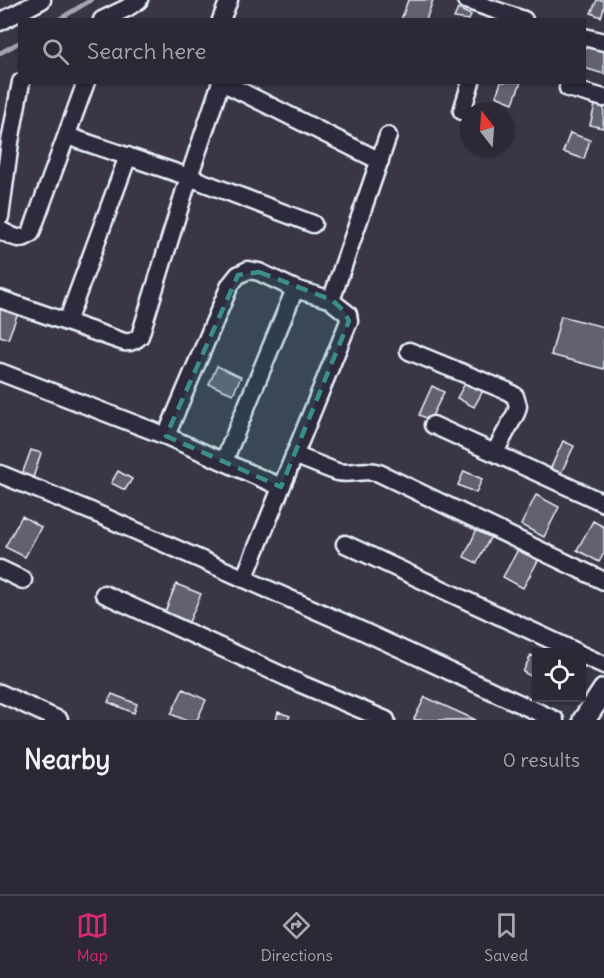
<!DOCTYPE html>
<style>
:root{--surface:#2c2836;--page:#383442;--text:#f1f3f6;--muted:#a6a6ad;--line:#484451;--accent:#db2777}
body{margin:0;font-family:Delius,sans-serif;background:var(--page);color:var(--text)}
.controls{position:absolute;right:18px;bottom:18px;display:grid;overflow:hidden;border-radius:0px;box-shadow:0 2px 4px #0004}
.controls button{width:54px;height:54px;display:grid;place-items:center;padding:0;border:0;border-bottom:2px solid var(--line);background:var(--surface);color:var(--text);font:30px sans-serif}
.compass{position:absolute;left:460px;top:102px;width:54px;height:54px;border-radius:50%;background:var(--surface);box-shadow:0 2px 4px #0004;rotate:343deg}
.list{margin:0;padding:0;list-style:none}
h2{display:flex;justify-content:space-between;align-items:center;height:78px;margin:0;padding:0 24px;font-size:26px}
h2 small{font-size:20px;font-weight:400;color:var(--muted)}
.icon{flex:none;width:33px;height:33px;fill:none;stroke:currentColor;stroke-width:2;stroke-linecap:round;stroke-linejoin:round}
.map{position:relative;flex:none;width:604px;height:720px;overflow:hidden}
.search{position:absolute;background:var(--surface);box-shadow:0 2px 4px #0004;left:18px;right:18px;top:18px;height:66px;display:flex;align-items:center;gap:15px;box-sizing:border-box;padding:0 21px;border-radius:0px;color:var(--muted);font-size:22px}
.sheet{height:174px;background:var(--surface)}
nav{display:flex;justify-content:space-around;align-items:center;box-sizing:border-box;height:84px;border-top:2px solid var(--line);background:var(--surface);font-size:16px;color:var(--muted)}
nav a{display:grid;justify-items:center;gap:3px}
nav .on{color:var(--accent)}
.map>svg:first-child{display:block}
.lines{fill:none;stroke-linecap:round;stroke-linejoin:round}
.stream{stroke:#a2a6b1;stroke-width:4.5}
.building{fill:#636171;stroke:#e8f1f8;stroke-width:1.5}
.minor-casing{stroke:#e8f1f8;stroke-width:21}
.tertiary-casing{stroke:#e8f1f8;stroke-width:26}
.minor{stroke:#2f2a3d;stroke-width:16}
.tertiary{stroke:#2f2a3d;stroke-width:21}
.marked{fill:#3a8f8a;fill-opacity:0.2;stroke:#3a8f8a;stroke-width:4.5;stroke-dasharray:12 8;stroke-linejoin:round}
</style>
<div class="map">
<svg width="604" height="720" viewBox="0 0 604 720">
<rect width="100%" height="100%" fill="#3a3648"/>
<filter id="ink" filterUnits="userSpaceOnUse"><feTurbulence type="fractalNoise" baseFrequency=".0167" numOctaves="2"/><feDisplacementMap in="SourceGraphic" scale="12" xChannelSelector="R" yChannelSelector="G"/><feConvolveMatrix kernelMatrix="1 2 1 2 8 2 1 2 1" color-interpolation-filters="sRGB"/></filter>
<g filter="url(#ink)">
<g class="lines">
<!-- stream -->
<path class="stream" d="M58,20L91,0
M0,53L20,42"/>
</g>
<!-- building -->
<path class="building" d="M408,0H433L426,20H401Z
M597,0H604V8L601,17L591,13Z
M458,9L471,15L469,20L454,18Z
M585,46L604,51V74L584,68Z
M501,82H521L513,103L496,96Z
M595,105L604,108L603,128L590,125Z
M570,133L590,140L584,159L563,152Z
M0,307L18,313L8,339L0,336Z
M561,316L604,327V369L551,355Z
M217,366L241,377L233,394L209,384Z
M468,378L485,387L474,407L457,398Z
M432,386L444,392L430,420L419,415Z
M563,441L574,446L560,475L550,470Z
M31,450L41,453L32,481L21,477Z
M118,471L132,479L125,490L111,483Z
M464,471L482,479L476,493L458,485Z
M536,495L559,507L544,537L521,525Z
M22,516L41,527L25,557L5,547Z
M593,521L604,527V553L599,562L577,550Z
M478,527L492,534L477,563L464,557Z
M520,546L540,557L523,588L503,577Z
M176,584L201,594L189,622L165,612Z
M531,655L536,658V679L523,672Z
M183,689L206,700L197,720H185L171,714Z
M112,694L137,704L134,713L108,702Z
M425,697L476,720H416L414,719Z
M278,712L290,716L288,720H276Z"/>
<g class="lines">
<!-- minor casing -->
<g class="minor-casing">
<path id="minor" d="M466,0L524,20
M102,20L127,8L139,0
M221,20L229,0
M0,22L42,0
M584,37L604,42
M222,82L380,161
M568,88L604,98
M462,111L471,82
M67,136L189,177L313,224
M0,217L10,142L21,82
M0,230C12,236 20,243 31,233L86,82
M0,299L124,342C131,343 135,341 140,336L189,177L221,82
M67,322L128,156
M409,351L507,391L515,396L518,406L516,413L495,452
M0,372L166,436L281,487
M433,425L604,503
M166,436L230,285L238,275L248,270L259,272L295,289L332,300
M294,455L337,472C352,475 364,468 379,473L604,581
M224,461L295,289
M0,474L93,512L356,628L555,720
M345,544L577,652
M0,569L23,580
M244,579L349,321L348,314L334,303L332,298L388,136
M104,594L301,684L386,720
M582,655L604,665
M0,693L59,720"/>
</g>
<!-- tertiary casing -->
<g class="tertiary-casing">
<path id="tertiary" d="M584,720L604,690"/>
</g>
<!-- minor -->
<use href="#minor" class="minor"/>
<!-- tertiary -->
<use href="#tertiary" class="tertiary"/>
</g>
</g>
<!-- marked area -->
<path class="marked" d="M259,272L332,300L344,311L349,321L281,487L166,436L238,275Z"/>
</svg>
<div class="controls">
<button><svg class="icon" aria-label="locate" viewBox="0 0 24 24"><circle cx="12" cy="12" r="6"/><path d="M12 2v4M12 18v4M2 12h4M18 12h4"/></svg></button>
</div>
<svg class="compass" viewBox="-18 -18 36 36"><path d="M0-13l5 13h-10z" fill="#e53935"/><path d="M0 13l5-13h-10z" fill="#a6a6ad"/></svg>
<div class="search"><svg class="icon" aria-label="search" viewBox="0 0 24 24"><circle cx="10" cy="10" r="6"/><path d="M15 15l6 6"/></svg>Search here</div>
</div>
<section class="sheet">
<h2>Nearby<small>0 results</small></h2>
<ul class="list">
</ul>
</section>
<nav>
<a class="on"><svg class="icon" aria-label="map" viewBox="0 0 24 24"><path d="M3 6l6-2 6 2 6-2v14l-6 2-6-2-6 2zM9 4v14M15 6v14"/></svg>Map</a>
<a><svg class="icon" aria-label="directions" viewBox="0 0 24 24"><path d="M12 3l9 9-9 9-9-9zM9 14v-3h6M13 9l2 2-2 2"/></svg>Directions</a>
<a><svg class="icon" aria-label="saved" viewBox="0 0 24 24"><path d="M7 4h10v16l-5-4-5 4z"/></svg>Saved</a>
</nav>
